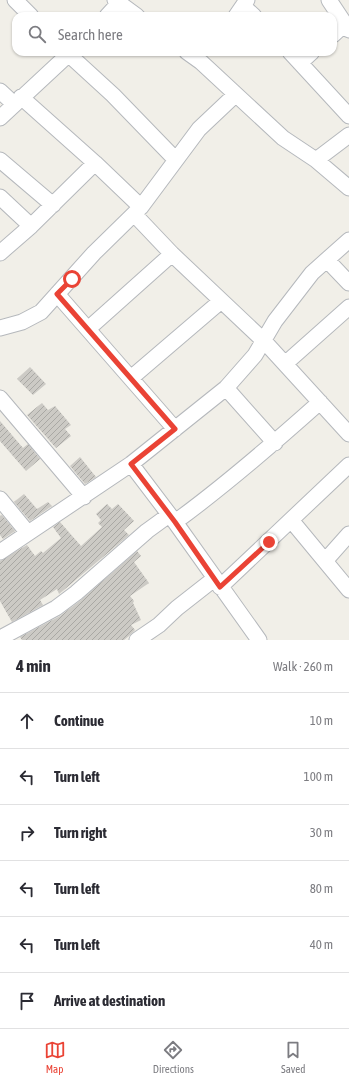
<!DOCTYPE html>
<meta charset="utf-8">
<style>
:root{--surface:#fff;--page:#f7f7f7;--text:#2b2b33;--muted:#7c7c81;--line:#e1e1e2;--accent:#ea4335}
body{margin:0;font-family:"Asap Condensed",sans-serif;background:var(--page);color:var(--text)}
.stop{position:absolute;width:12px;height:12px;margin:-9px;border:3px solid #ea4335;border-radius:50%;background:#fff}
.stop.end{background:#ea4335;border-color:#fff;box-shadow:0 1px 4px #0008}
.list{margin:0;padding:0;list-style:none}
h2{display:flex;justify-content:space-between;align-items:center;height:52px;margin:0;padding:0 16px;font-size:17px}
h2 small{font-size:13px;font-weight:400;color:var(--muted)}
.list li{display:grid;grid-template-columns:26px 1fr auto;gap:12px;align-items:center;box-sizing:border-box;height:56px;padding:0 16px;border-top:1px solid var(--line)}
.list b{display:block;font-size:15px;white-space:nowrap}
.list em{font-size:13px;font-style:normal;color:var(--muted)}
.icon{flex:none;width:22px;height:22px;fill:none;stroke:currentColor;stroke-width:2;stroke-linecap:round;stroke-linejoin:round}
.map{position:relative;flex:none;width:349px;height:640px;overflow:hidden}
.search{position:absolute;background:var(--surface);box-shadow:0 1px 3px #0004;left:12px;right:12px;top:12px;height:44px;display:flex;align-items:center;gap:10px;box-sizing:border-box;padding:0 14px;border-radius:12px;color:var(--muted);font-size:15px}
.sheet{height:388px;background:var(--surface)}
nav{display:flex;justify-content:space-around;align-items:center;box-sizing:border-box;height:56px;border-top:1px solid var(--line);background:var(--surface);font-size:11px;color:var(--muted)}
nav a{display:grid;justify-items:center;gap:2px}
nav .on{color:var(--accent)}
.map>svg:first-child{display:block}
.building{fill:url(#building-hatch)}
.lines{fill:none;stroke-linecap:round;stroke-linejoin:round}
.minor-casing{stroke:#b5b8bc;stroke-width:17}
.minor{stroke:#fff;stroke-width:15}
.route{stroke:#ea4335;stroke-width:5}
</style>
<div class="map">
<svg width="349" height="640" viewBox="0 0 349 640">
<defs>
<pattern id="building-hatch" width="6" height="6" patternUnits="userSpaceOnUse"><rect width="6" height="6" fill="#cccac5"/><path d="M-1 1l2-2M0 6l6-6M5 7l2-2" fill="none" stroke="#a9a8a4"/></pattern>
</defs>
<rect width="100%" height="100%" fill="#f1efe8"/>
<!-- building -->
<path class="building" d="M30,367L46,384L33,395L17,379Z
M42,403L48,410L55,406L71,425L65,429L71,436L56,448L27,415Z
M0,421L23,448L28,444L40,459L26,471L0,441Z
M80,457L96,477L85,484L70,466Z
M24,494L37,509L48,502L52,506L30,521L14,502Z
M107,504L112,509L118,504L134,521L124,530L129,535L59,594L57,589L40,600L43,605L12,622L0,601V561L27,545L35,556L41,551L43,553L61,538L53,527L60,522L81,546L102,527L98,523L101,520L96,514Z
M2,515L15,531L3,539L0,535V516Z
M137,551L141,556L134,562L149,583L130,596L134,601L133,603L141,620L131,625L135,630L129,636L124,640H22L20,637L60,616L81,600Z"/>
<g class="lines">
<!-- minor casing -->
<g class="minor-casing">
<path id="minor" d="M15,0L31,16
M115,0L137,16
M329,0L349,30
M243,6L254,16
M107,16L119,3
M236,16L247,0
M333,35L345,24
M66,52L113,95L175,159
M187,52L201,62L283,138L316,160L349,188
M290,52L349,116
M300,63L312,52
M0,91L14,104
M21,97L95,163L141,207
M0,118L71,52
M0,160L53,205
M316,160L349,135
M0,197L31,226
M134,214L172,254L264,341L349,434
M0,253L31,226L95,163
M327,260L349,283
M57,294L175,429
M0,328L22,322L41,312L94,253L141,207L199,129L235,95
M88,329L172,254
M286,363L349,307
M131,378L221,301
M226,388L275,443
M0,398L84,497
M131,464L175,522L259,640
M0,499L28,533
M291,520L349,590
M175,522C226,485 273,444 320,402
M0,552L131,464L226,388L255,355L275,321L312,273L349,240
M325,561L349,534
M220,587L349,465
M4,636L56,608L76,593L147,531L169,515
M137,640L159,625L177,608L214,579"/>
</g>
<!-- minor -->
<use href="#minor" class="minor"/>
</g>
<g class="lines">
<!-- route -->
<path class="route" d="M72,279L57,294L175,429L131,464L175,522L220,587L269,542"/>
</g>
</svg>
<div class="stop" style="left:72px;top:279px"></div>
<div class="stop end" style="left:269px;top:542px"></div>
<div class="search"><svg class="icon" aria-label="search" viewBox="0 0 24 24"><circle cx="10" cy="10" r="6"/><path d="M15 15l6 6"/></svg>Search here</div>
</div>
<section class="sheet">
<h2>4 min<small>Walk · 260 m</small></h2>
<ul class="list">
<li><svg class="icon" aria-label="ahead" viewBox="0 0 24 24"><path d="M12 20V5M6 11l6-6 6 6"/></svg><div><b>Continue</b></div><em>10 m</em></li>
<li><svg class="icon" aria-label="left" viewBox="0 0 24 24"><path d="M17 20v-9H6M10 6l-5 5 5 5"/></svg><div><b>Turn left</b></div><em>100 m</em></li>
<li><svg class="icon" aria-label="right" viewBox="0 0 24 24"><path d="M7 20v-9h11M14 6l5 5-5 5"/></svg><div><b>Turn right</b></div><em>30 m</em></li>
<li><svg class="icon" aria-label="left" viewBox="0 0 24 24"><path d="M17 20v-9H6M10 6l-5 5 5 5"/></svg><div><b>Turn left</b></div><em>80 m</em></li>
<li><svg class="icon" aria-label="left" viewBox="0 0 24 24"><path d="M17 20v-9H6M10 6l-5 5 5 5"/></svg><div><b>Turn left</b></div><em>40 m</em></li>
<li><svg class="icon" aria-label="arrive" viewBox="0 0 24 24"><path d="M6 21V4h12l-3 4 3 4H6"/></svg><div><b>Arrive at destination</b></div></li>
</ul>
</section>
<nav>
<a class="on"><svg class="icon" aria-label="map" viewBox="0 0 24 24"><path d="M3 6l6-2 6 2 6-2v14l-6 2-6-2-6 2zM9 4v14M15 6v14"/></svg>Map</a>
<a><svg class="icon" aria-label="directions" viewBox="0 0 24 24"><path d="M12 3l9 9-9 9-9-9zM9 14v-3h6M13 9l2 2-2 2"/></svg>Directions</a>
<a><svg class="icon" aria-label="saved" viewBox="0 0 24 24"><path d="M7 4h10v16l-5-4-5 4z"/></svg>Saved</a>
</nav>
